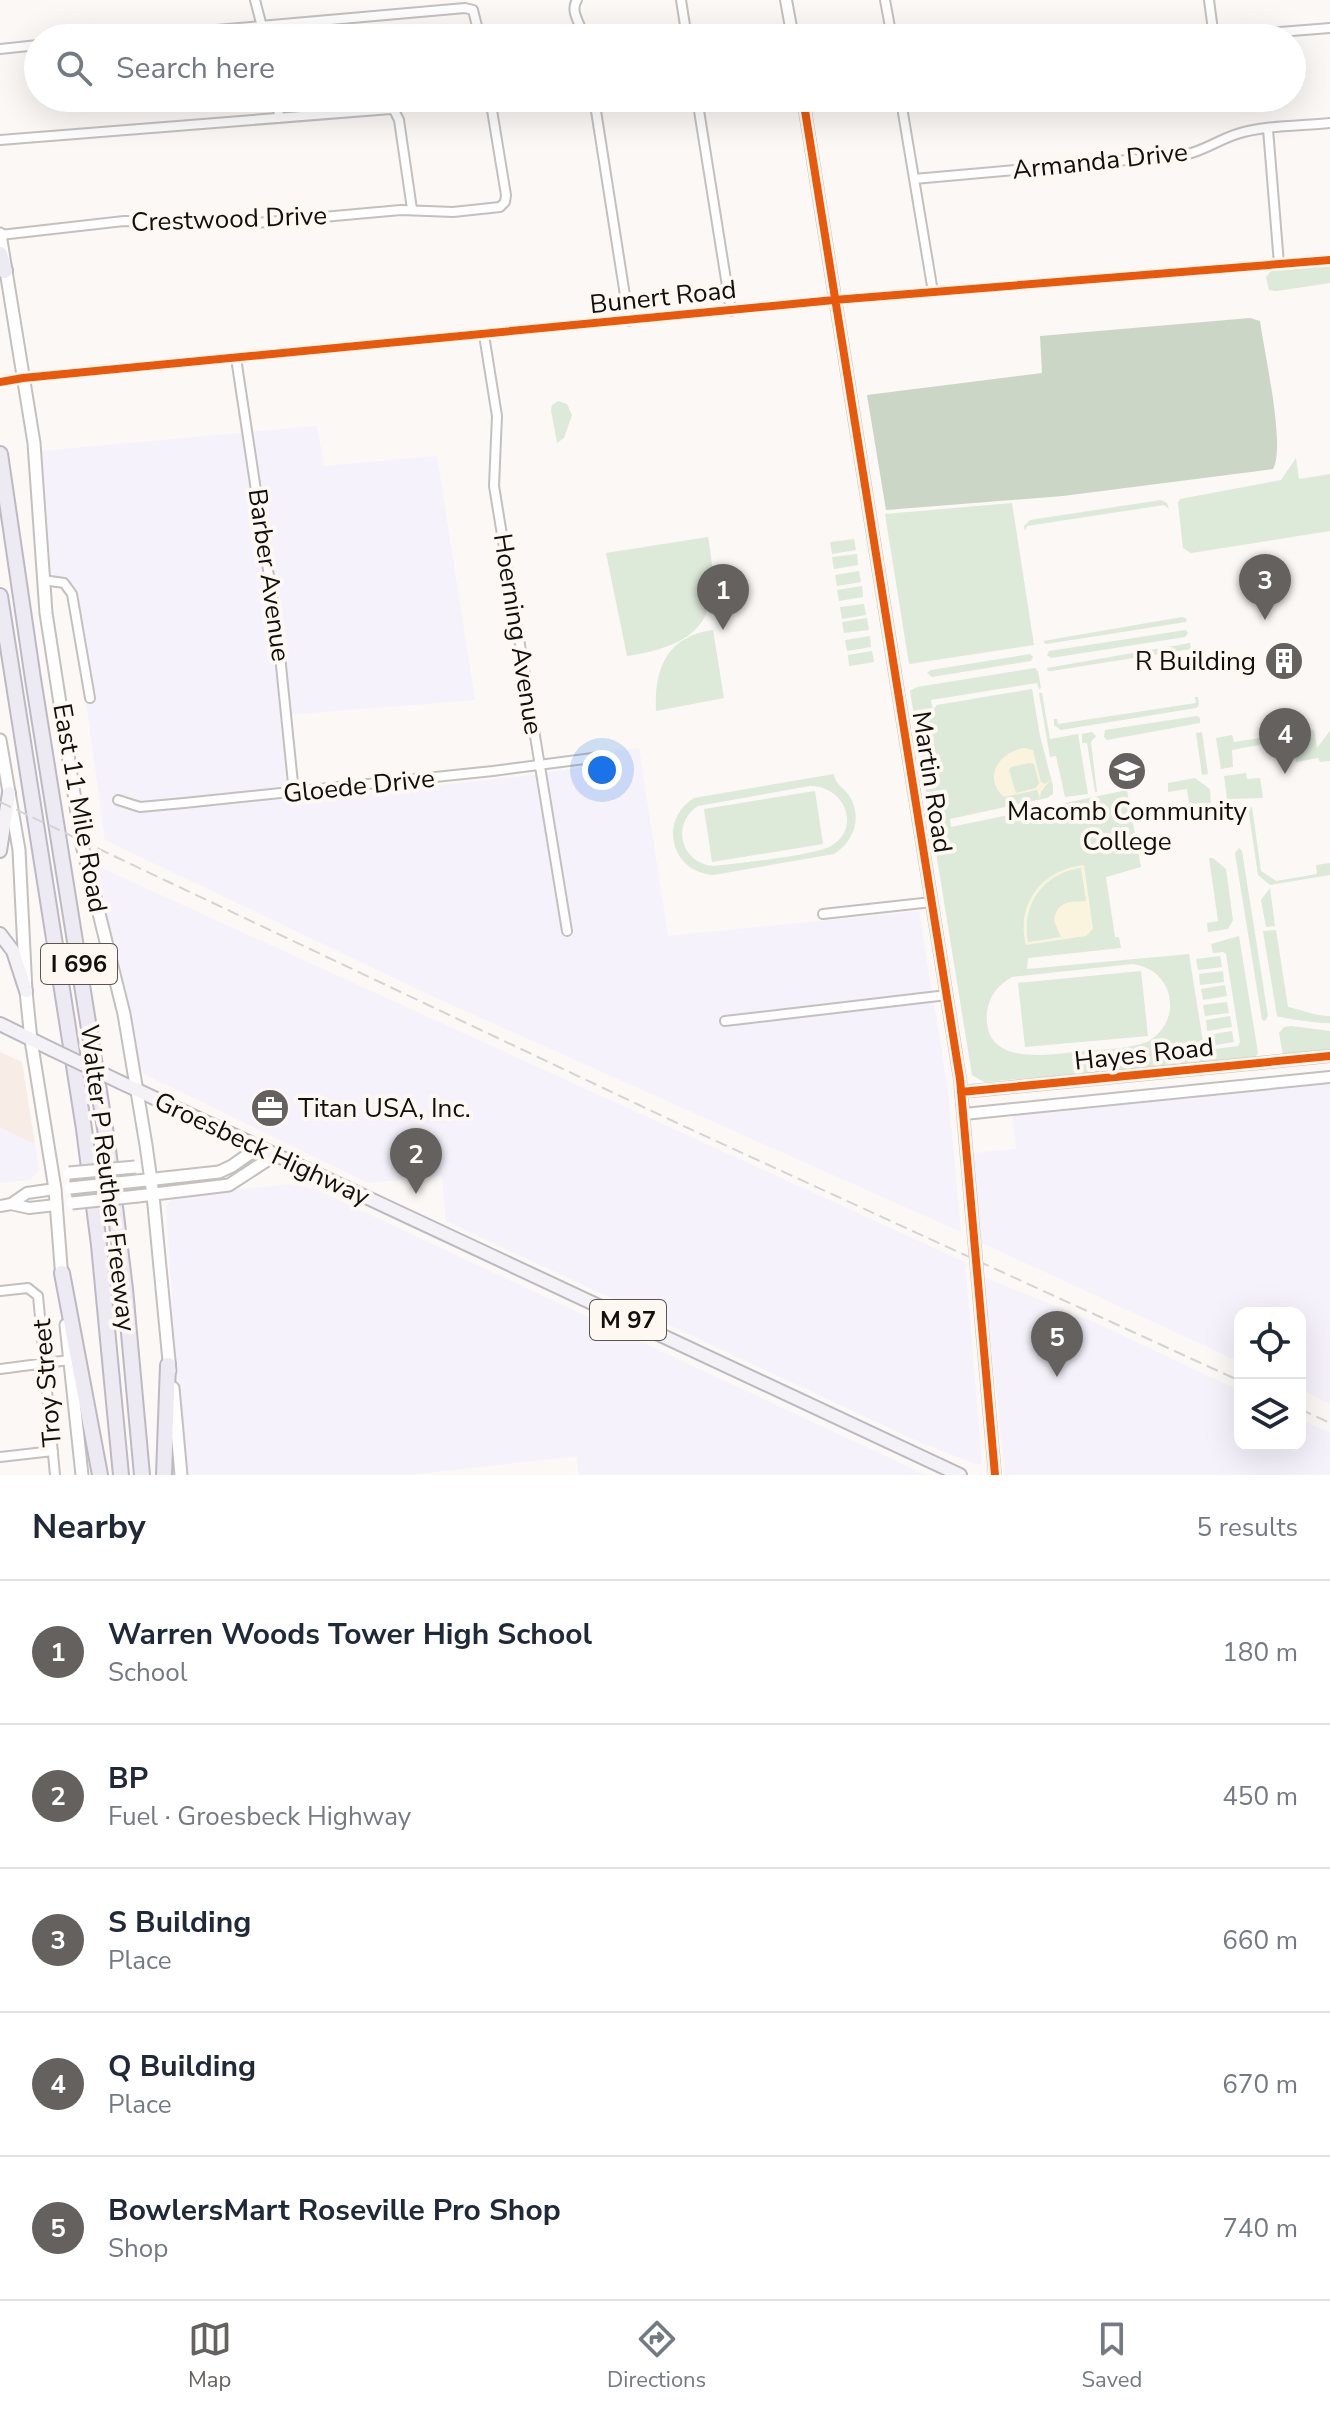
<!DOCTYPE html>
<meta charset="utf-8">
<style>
:root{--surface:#fff;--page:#f6f6f7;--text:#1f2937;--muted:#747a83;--line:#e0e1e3;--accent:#64615e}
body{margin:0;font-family:"Nunito Sans",sans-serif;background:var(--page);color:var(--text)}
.controls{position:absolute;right:24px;bottom:24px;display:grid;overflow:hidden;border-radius:16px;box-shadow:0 8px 32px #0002}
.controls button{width:72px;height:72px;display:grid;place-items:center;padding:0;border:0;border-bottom:2px solid var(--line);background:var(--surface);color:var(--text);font:40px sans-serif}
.you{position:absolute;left:602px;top:770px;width:28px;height:28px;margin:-20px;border:6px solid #fff;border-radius:50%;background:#1a73e8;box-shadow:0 0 0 12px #1a73e833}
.badge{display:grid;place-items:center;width:52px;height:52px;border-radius:50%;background:var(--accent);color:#fff;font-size:26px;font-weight:700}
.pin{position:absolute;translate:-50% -66px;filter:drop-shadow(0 2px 4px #0008)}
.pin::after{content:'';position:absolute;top:42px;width:28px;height:24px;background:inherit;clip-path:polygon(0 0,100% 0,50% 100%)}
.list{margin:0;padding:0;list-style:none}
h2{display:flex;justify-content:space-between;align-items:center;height:104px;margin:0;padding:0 32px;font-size:34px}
h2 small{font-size:26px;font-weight:400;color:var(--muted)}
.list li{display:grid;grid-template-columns:52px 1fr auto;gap:24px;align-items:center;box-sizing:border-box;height:144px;padding:0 32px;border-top:2px solid var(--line)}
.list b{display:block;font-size:30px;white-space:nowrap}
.list p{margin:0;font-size:26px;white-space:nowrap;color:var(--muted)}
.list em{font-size:26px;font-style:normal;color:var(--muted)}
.icon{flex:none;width:44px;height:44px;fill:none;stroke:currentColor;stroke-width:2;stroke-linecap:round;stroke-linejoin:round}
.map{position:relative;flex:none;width:1330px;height:1475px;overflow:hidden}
.search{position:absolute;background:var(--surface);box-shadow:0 8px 32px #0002;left:24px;right:24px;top:24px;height:88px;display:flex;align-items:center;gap:20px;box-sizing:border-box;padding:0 28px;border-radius:44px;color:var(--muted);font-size:30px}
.sheet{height:824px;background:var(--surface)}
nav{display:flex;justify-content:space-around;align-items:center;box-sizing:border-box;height:112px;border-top:2px solid var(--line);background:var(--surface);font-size:22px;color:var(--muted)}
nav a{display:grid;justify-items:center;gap:4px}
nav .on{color:var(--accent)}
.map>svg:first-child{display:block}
.commercial{fill:#f8ece7}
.industrial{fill:#f5f2fb}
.green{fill:#dde9d9;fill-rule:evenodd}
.forest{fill:#cbd6c6}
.sand{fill:#faf4de;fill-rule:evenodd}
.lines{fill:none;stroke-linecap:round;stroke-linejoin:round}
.minor-casing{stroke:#c3c0be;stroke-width:12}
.tertiary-casing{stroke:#c3c0be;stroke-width:14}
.secondary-casing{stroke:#c3c0be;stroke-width:15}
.primary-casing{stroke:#bdb8c1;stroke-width:16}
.motorway-casing{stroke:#bdb8c1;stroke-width:18}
.minor{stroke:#fefefe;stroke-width:8}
.tertiary{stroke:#fefefe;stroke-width:10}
.secondary{stroke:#fefefe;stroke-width:11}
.primary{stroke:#f4f1f7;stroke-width:12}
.motorway{stroke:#eeeaf3;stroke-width:14}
.rail{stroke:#d5d3d3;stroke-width:2;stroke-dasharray:12 6;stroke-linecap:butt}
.secondary-bridge-casing{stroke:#c3c0be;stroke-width:15;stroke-linecap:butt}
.primary-bridge-casing{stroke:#bdb8c1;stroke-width:16;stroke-linecap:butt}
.secondary-bridge{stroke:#fefefe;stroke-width:11}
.primary-bridge{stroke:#f4f1f7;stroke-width:12}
.cycleway-casing{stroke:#fef8f3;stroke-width:13}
.cycleway{stroke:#e8590c;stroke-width:8}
.labels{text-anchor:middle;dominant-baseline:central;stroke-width:8;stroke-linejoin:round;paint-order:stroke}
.shield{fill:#fef8f3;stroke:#595551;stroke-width:2}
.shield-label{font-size:24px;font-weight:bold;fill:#120f0c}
.street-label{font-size:26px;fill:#120f0c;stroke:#fef8f3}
.poi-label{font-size:26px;fill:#120f0c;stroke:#fef8f3;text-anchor:end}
</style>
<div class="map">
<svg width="1330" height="1475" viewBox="0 0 1330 1475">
<rect width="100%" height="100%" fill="#fbf8f6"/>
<!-- commercial -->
<path class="commercial" d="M0,1052L22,1062L35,1144L0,1128Z"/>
<!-- industrial -->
<path class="industrial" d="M317,426L324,466L437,456L475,700L284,715L291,801L534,775L603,764L602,753L639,748L668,936L919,911L948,1091L961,1232L434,997L105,840L86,702L96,701L77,590L71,582L54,576L51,571L42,451Z
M93,864L965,1262L982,1463L978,1465L917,1441L446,1221L442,1176L368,1183L144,1074L140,1070L124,981Z
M1330,1081V1404L1300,1389V1313H1240V1362L982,1243L973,1153L1016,1149L1012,1112Z
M0,1128L35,1144L39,1170L30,1180L0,1183Z
M291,1184L317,1190L926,1475H579L577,1456L408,1475H189L171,1326L172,1292L166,1206L172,1198L179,1196Z
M984,1277L1094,1322L1240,1391V1445H1300V1419L1330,1433V1475H1005Z"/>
<!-- green -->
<path class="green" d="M1330,266V283L1277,291L1269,290L1266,277L1271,271Z
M558,401L567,404L572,415L564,438L557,443L551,410L552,405Z
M1296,458L1299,479L1330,474V531L1191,553L1183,548L1178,503L1180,499L1281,480Z
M1161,500L1167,503L1169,509L1164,505L1027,526L1025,531L1024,526L1030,520Z
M1012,503L1034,645L909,664L885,514Z
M708,537C722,614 706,644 627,656L606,553Z
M854,539L856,550L832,554L830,542Z
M857,554L858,565L834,569L832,557Z
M859,571L861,582L837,586L835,575Z
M862,586L863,597L839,601L837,590Z
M864,604L866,615L842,619L840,607Z
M1182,617L1187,619L1186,622L1046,644L1043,641Z
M867,618L869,630L844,633L842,622Z
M713,630L724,698L656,711C654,669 667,636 713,630Z
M1186,630L1188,633L1185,637L1051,658L1047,655L1049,651Z
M870,636L871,647L847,651L845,640Z
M1190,643L1191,649L1051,671H1048L1047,668Z
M872,651L874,662L849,666L848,655Z
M1030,654L1033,657L1031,661L932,677L927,673L931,670Z
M1035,668L1038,671L1041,688L1039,689L1037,683L931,700L933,710L937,705L1032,689L1040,736L1053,786V794L1047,798L950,819L951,827L1127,790L1141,867L1106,877L1115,937H1119L1121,948L1028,958L1027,969L1189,954L1204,1048L1207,1050L1238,1046L1240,1042L1226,954L1223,952L1213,953L1211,944L1239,936L1258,1053L1254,1059L984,1082L972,1075L910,691L917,687ZM1132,964C1175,969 1184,1022 1147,1042C1128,1049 1105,1049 1085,1051C1051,1054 982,1069 987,1012C989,996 998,985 1012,977Z
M1039,693H1042L1050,739L1078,734L1088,794L1065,797L1056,756L1050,757Z
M1195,697H1198L1199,705L1196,708L1061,730L1054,725V719H1057L1058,724L1196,703Z
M1197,716L1200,718V723L1107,740L1104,737L1105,730Z
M1314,730L1317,748L1330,731V761L1320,762L1318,758L1296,762L1291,739L1232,750L1233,767L1221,769L1216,738L1232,735L1234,742Z
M1092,732L1096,736L1091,742L1097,792H1095L1087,743H1082V734Z
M1202,732L1208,774L1202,775L1196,733Z
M1246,773L1247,779L1260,778L1263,798L1227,799L1224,776Z
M834,774C835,784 842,786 848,794C863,815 855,841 834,854L713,875C671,872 658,820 694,798ZM810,786C843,785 863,827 831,846C816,855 735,864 713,866C680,862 671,824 698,806Z
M1195,778L1210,789L1211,811L1192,822L1187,789L1168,792V783Z
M815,791L823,844L712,862L704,809Z
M1248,807H1252L1261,871L1276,881L1317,874L1316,865L1330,863V875L1270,885L1258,875Z
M1239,848L1242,851L1268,1016L1265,1021L1262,1020L1235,853Z
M1209,858H1213L1226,869L1233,920L1228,929L1208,932L1207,923L1218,921Z
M1270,888L1275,926L1266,927L1261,900Z
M1276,930L1288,1007C1303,1010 1315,1016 1330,1016V1023C1322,1024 1281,1018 1277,1016L1263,931Z
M1220,956L1222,967L1198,970L1196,959Z
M1141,971L1148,1036L1025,1047L1018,983Z
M1223,971L1224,982L1200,985L1199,974Z
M1225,985L1227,996L1203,1000L1201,989Z
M1227,1002L1229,1013L1205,1016L1203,1005Z
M1230,1016L1232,1027L1207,1031L1206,1020Z
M1291,1026L1330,1031V1052L1283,1055L1279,1033L1284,1027Z
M1232,1031L1234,1042L1210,1046L1208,1035Z"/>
<!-- forest -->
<path class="forest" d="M1250,318L1260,321C1264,351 1286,447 1273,469L1063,496L886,510L867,395L1042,373L1040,336Z"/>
<!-- sand -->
<path class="sand" d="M1024,748L1033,750L1041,782L1045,784L1051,779L1041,792L1040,799L1037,790L1004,797C982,777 999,752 1024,748ZM1029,763L1034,764L1039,783L1036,788L1016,793L1009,770L1011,767Z
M1084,865L1093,929L1086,936L1026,945C1015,904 1043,869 1084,865ZM1081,868L1086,901C1070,902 1057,900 1054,921L1061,937L1028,942C1021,905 1043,873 1081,868Z"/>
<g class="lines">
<!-- minor casing -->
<g class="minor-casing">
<path id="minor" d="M255,0L265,38
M577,0C569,12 582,25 584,38
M681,0L687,38
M885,0L892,38
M1209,0L1214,38
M1214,37L1330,28
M125,38L465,8L473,10L480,38
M0,49L38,45
M277,98L279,118
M594,98L629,321
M697,98L731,311
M903,113L933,292
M1268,129L1279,264
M0,140L391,109L394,110L399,120L412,209
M914,179L1184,155C1204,151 1218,140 1237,134C1266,125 1300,126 1330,123
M0,235L124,221L256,223L401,210L453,212L500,207L505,202L506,195L490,98
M484,335L497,416L494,486L567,931
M236,358L278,636L294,793
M0,382L23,378L834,300L1330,260
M43,580L64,583L72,594L90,698
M118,800L140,807L184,803L493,771L600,757
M823,914L932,902
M725,1021L947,995
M0,1291L28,1288L38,1296L55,1475
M0,1369L69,1360
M0,1457L53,1451"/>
</g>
<!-- tertiary casing -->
<g class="tertiary-casing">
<path id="tertiary" d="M786,0L793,38
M803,98L960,1079L995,1475
M961,1092L1330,1056
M964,1114L1330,1077
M11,1204L29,1208L56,1205
M0,1206L11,1204L27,1193L55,1189"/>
</g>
<!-- secondary casing -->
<g class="secondary-casing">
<path id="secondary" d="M0,234L34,443L46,613L82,845L124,1014L146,1145L153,1195L170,1371
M0,740L19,850L26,991L31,1040L55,1189L62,1279
M137,1181L219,1172L232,1166L259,1147
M138,1196L229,1185L275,1155
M66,1325L82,1475
M173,1388L181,1475"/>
</g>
<!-- primary casing -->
<g class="primary-casing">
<path id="primary" d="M0,851L9,793
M0,934L13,951L26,991
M0,1024L51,1049
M122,1083L960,1475"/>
</g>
<!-- motorway casing -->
<g class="motorway-casing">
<path id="motorway" d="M0,254L5,271
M0,454L33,679L107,1141L125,1289L142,1475
M0,596L84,1129L99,1245L121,1475
M62,1273L100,1475
M164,1475L168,1365"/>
</g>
<!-- minor -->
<use href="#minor" class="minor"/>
<!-- tertiary -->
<use href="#tertiary" class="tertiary"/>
<!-- secondary -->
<use href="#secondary" class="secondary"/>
<!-- primary -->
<use href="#primary" class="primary"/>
<!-- motorway -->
<use href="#motorway" class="motorway"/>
<!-- rail -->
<path class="rail" d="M0,802L677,1123L1240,1381
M1300,1409L1330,1423"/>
<!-- secondary-bridge casing -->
<g class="secondary-bridge-casing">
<path id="secondary-bridge" d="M69,1173L135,1167
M70,1188L137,1181
M72,1203L138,1196"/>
</g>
<!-- primary-bridge casing -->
<g class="primary-bridge-casing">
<path id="primary-bridge" d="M51,1049L122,1083"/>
</g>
<!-- secondary-bridge -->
<use href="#secondary-bridge" class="secondary-bridge"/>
<!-- primary-bridge -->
<use href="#primary-bridge" class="primary-bridge"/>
<!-- cycleway casing -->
<g class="cycleway-casing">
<path id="cycleway" d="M803,98L960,1079L995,1475
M0,382L23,378L834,300L1330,260
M961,1092L1330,1056"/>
</g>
<!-- cycleway -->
<use href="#cycleway" class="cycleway"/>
</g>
<!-- icons -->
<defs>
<g id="building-disc" transform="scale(2)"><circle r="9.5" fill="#64615e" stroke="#fef8f3"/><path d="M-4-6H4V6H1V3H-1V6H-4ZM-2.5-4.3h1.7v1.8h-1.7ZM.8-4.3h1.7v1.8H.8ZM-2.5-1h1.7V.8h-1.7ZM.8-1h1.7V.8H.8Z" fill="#fff"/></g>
<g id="university-disc" transform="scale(2)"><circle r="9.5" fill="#64615e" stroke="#fef8f3"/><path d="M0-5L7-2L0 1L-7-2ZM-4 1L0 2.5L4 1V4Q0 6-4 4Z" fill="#fff"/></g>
<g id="office-disc" transform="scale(2)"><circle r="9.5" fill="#64615e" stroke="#fef8f3"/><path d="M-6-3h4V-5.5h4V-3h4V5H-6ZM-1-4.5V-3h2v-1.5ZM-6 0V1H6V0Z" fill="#fff"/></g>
</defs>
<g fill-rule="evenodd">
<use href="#building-disc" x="1284" y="661"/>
<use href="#university-disc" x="1127" y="771"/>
<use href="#office-disc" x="270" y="1108"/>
</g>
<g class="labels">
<!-- shield labels -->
<g class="shield">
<rect x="41" y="944" width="76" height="40" rx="6"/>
<rect x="590" y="1300" width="76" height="40" rx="6"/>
</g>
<g class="shield-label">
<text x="79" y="964">I 696</text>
<text x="628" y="1320">M 97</text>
</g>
<!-- street labels -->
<g class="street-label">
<text transform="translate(1100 161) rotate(-6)">Armanda Drive</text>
<text transform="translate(229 219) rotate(-2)">Crestwood Drive</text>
<text transform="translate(663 297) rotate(-6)">Bunert Road</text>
<text transform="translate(269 575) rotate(82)">Barber Avenue</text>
<text transform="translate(518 634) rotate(81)">Hoerning Avenue</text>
<text transform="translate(932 782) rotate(81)">Martin Road</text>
<text transform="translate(359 786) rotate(-6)">Gloede Drive</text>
<text transform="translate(80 808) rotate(80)">East 11 Mile Road</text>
<text transform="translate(1144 1054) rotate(-6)">Hayes Road</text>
<text transform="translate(262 1149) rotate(25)">Groesbeck Highway</text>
<text transform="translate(108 1178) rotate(83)">Walter P Reuther Freeway</text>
<text transform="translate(47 1383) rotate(-95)">Troy Street</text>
</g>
<!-- poi labels -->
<g class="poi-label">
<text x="1256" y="661">R Building</text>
<text x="1127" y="811" text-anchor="middle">Macomb Community<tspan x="1127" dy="30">College</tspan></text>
<text x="298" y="1108" text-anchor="start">Titan USA, Inc.</text>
</g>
</g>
</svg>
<div class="controls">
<button><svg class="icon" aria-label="locate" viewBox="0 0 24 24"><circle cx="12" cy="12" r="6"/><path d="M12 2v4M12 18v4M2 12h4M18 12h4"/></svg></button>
<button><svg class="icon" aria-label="layers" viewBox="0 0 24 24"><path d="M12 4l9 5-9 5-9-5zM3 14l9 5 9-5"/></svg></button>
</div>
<div class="you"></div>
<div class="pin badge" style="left:723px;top:630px">1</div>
<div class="pin badge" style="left:416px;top:1194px">2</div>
<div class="pin badge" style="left:1265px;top:620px">3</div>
<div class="pin badge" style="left:1285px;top:774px">4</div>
<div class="pin badge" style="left:1057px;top:1377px">5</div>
<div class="search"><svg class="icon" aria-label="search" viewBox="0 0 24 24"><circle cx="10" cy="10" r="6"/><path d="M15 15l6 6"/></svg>Search here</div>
</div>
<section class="sheet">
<h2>Nearby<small>5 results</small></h2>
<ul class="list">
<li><span class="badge">1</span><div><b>Warren Woods Tower High School</b><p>School</p></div><em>180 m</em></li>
<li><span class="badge">2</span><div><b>BP</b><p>Fuel · Groesbeck Highway</p></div><em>450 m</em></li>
<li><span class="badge">3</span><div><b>S Building</b><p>Place</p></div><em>660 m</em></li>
<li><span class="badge">4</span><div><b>Q Building</b><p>Place</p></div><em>670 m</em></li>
<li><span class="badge">5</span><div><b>BowlersMart Roseville Pro Shop</b><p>Shop</p></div><em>740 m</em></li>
</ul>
</section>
<nav>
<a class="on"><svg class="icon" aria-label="map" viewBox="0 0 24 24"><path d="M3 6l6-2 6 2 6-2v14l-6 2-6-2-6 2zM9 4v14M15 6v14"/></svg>Map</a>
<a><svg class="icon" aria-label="directions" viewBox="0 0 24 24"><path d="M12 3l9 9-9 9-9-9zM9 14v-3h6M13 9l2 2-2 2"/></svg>Directions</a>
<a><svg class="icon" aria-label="saved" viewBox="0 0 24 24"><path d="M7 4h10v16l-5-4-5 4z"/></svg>Saved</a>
</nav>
